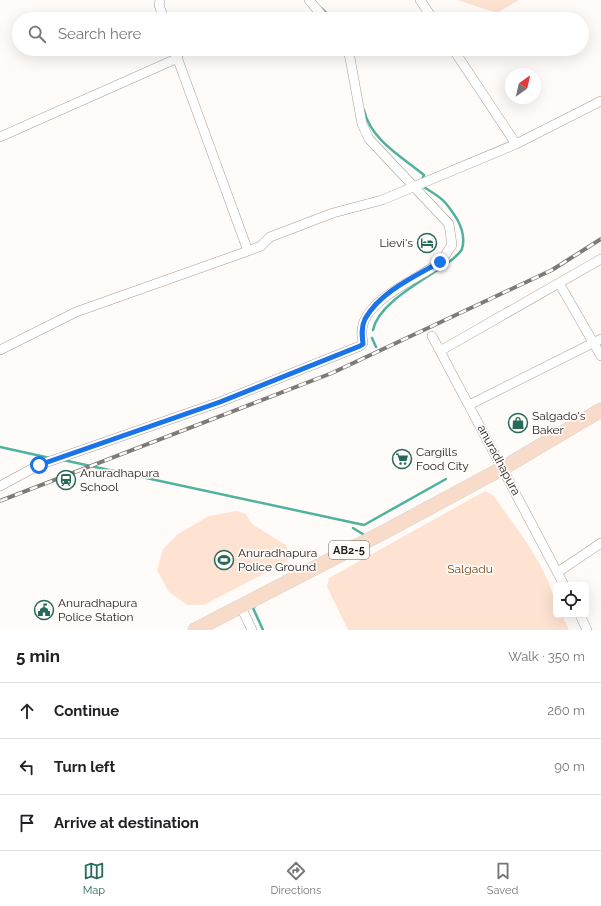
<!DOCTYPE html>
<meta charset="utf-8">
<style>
:root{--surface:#fff;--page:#f6f6f6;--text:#202124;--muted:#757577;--line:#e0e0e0;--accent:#266a5c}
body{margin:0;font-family:Raleway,sans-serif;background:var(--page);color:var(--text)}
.controls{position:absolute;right:12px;bottom:12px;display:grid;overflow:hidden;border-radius:6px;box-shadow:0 4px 16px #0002}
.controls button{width:36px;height:36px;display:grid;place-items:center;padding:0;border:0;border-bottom:1px solid var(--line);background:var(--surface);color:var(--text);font:20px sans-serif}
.compass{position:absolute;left:505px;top:68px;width:36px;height:36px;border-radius:50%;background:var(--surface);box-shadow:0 4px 16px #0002;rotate:34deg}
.stop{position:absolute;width:12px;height:12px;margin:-9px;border:3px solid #1a73e8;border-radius:50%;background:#fff}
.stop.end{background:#1a73e8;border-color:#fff;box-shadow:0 1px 4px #0008}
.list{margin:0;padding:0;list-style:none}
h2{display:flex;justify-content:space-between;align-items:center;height:52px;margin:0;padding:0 16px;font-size:17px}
h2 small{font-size:13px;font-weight:400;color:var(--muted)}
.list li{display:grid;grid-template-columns:26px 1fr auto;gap:12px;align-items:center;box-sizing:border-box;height:56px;padding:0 16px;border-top:1px solid var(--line)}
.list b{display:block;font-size:15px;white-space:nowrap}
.list em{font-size:13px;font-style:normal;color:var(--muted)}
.icon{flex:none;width:22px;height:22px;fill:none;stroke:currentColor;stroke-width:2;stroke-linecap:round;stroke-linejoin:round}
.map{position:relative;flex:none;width:601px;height:630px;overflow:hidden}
.search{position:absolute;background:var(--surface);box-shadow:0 4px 16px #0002;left:12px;right:12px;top:12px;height:44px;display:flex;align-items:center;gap:10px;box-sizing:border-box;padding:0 14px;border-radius:22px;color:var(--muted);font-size:15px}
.sheet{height:220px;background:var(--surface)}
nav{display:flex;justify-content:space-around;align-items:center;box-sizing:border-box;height:56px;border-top:1px solid var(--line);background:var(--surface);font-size:11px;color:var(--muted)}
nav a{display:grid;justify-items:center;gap:2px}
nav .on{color:var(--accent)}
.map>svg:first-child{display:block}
.green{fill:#fee3d2}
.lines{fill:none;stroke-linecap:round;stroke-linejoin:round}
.stream{stroke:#4eb39e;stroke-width:2.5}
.street-casing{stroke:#a8a09b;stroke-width:10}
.primary-casing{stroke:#d7d6d6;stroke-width:15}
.street{stroke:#fff;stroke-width:9}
.primary{stroke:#f8dbc8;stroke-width:14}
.rail-casing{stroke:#7d7a78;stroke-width:4}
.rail{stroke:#fffbf9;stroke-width:2.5;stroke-dasharray:8;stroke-linecap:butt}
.route{stroke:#1a73e8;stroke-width:5}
.labels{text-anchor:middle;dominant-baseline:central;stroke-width:3.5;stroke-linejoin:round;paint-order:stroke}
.shield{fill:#fffbf9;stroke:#64605e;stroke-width:1}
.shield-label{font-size:11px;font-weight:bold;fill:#211e1c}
.poi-label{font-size:12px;fill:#211e1c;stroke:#fffbf9;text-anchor:start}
.street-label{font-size:12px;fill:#211e1c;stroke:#fffbf9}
.park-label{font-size:12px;fill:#7f420f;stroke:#fffbf9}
</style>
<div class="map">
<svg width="601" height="630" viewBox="0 0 601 630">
<rect width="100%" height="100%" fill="#fffbf9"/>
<!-- green -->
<path class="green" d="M457,0H519L497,13Z
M485,491L493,495C515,527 556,575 556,615H562L569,630H348L327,587L329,578Z
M236,511L246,514L252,524L286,545L291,557L286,562L204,605H187L169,592L157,570L163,549L178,534L209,516Z"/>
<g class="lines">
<!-- stream -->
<path class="stream" d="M321,8L333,19
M364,110C370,139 402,157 424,175L422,180
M373,330C379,300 432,277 454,258C457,255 461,252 462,249C465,239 462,228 457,219C445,200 442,198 422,186
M372,338L376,347
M0,447L50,458
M63,460L364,525L446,479
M353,528L366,536
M255,606L253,608L263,630"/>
<!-- street casing -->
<g class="street-casing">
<path id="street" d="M160,0L159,5L164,19
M309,0L325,19
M420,0L433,19
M174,49L248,251
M453,49L516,144
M0,137L178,58
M559,283L601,356
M432,336L564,585
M0,350L76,312L248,251L261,246L270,237L333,213L382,200L516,144L601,101
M440,351L601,259
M469,405L601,339
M0,486L39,465L220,402L360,346L363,343C363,340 361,335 362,331C363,300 418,279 439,263C444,259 448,250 452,245L449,224L369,139L362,124L350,58L347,49
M558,572L601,543
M241,607L252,630
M580,615L587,630"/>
</g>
<!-- primary casing -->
<g class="primary-casing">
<path id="primary" d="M195,630L386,531L503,468L601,410"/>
</g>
<!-- street -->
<use href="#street" class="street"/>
<!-- primary -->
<use href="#primary" class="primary"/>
<!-- rail casing -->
<g class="rail-casing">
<path id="rail" d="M0,501L332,373L552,270L601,239"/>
</g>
<!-- rail -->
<use href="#rail" class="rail"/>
</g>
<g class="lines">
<!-- route -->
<path class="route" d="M39,465L220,402L360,346L363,344C362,336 361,327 365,319C380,292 414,277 440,262"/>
</g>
<!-- icons -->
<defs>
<g id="hotel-ring" transform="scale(1)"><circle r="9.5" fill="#fffbf9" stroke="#266a5c" stroke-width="1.5"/><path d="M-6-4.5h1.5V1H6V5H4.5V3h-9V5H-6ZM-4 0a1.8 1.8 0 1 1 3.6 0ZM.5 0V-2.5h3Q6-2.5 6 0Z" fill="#266a5c"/></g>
<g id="shop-ring" transform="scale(1)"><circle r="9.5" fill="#fffbf9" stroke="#266a5c" stroke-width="1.5"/><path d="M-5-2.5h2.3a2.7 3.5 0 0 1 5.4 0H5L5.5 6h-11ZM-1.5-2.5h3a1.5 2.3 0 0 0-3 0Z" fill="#266a5c"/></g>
<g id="supermarket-ring" transform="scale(1)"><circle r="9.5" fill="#fffbf9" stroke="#266a5c" stroke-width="1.5"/><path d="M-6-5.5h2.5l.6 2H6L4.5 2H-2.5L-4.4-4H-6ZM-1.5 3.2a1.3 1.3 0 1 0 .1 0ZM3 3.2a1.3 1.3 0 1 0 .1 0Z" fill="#266a5c"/></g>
<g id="station-ring" transform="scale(1)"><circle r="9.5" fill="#fffbf9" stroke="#266a5c" stroke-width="1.5"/><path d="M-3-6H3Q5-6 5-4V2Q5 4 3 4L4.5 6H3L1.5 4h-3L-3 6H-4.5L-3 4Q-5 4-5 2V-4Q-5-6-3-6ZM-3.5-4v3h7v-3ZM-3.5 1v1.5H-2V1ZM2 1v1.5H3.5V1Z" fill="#266a5c"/></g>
<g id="stadium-ring" transform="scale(1)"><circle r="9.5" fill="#fffbf9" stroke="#266a5c" stroke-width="1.5"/><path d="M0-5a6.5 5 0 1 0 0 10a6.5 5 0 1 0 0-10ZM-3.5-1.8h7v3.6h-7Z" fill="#266a5c"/></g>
<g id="civic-ring" transform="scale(1)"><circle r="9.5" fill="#fffbf9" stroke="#266a5c" stroke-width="1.5"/><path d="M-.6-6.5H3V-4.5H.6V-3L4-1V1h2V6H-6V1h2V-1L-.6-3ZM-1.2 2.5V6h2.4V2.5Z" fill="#266a5c"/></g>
</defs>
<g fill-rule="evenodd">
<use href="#hotel-ring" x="427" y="243"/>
<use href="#shop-ring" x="518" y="423"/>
<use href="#supermarket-ring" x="402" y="459"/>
<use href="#station-ring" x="66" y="480"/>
<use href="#stadium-ring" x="224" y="560"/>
<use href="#civic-ring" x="44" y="610"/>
</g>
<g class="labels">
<!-- shield labels -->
<rect class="shield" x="329" y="541" width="40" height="18" rx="3"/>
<g class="shield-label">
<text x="349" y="550">AB2-5</text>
</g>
<!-- poi labels -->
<g class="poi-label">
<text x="413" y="243" text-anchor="end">Lievi's</text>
<text x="532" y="416">Salgado's<tspan x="532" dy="14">Baker</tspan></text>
<text x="416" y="452">Cargills<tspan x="416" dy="14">Food City</tspan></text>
<text x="80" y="473">Anuradhapura<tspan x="80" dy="14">School</tspan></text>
<text x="238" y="553">Anuradhapura<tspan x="238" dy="14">Police Ground</tspan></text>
<text x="58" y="603">Anuradhapura<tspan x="58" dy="14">Police Station</tspan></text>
</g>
<!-- street labels -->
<g class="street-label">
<text transform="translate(499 460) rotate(62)">anuradhapura</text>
</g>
<!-- park labels -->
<g class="park-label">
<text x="470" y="569">Salgadu</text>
</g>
</g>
</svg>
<div class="controls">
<button><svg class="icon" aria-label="locate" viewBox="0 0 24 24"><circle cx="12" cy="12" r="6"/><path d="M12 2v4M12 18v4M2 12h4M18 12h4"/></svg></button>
</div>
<svg class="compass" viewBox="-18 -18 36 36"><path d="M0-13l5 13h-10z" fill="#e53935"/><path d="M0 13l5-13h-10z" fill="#757577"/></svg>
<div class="stop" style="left:39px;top:465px"></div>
<div class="stop end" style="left:440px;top:262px"></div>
<div class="search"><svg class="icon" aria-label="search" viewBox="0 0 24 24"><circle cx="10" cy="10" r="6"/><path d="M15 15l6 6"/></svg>Search here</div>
</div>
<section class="sheet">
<h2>5 min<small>Walk · 350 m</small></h2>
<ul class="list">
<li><svg class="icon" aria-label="ahead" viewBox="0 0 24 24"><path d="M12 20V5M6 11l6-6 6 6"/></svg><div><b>Continue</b></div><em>260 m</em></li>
<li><svg class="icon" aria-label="left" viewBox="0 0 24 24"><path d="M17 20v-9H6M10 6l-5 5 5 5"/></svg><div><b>Turn left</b></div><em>90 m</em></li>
<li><svg class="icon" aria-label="arrive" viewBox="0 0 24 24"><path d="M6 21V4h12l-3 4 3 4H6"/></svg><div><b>Arrive at destination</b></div></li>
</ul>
</section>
<nav>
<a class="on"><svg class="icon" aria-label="map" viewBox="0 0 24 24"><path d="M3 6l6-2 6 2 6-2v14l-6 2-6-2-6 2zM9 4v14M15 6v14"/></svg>Map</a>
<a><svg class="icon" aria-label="directions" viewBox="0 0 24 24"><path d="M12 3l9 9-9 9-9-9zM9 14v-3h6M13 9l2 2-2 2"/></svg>Directions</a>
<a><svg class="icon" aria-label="saved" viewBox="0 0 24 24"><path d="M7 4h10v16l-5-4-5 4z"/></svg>Saved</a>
</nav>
